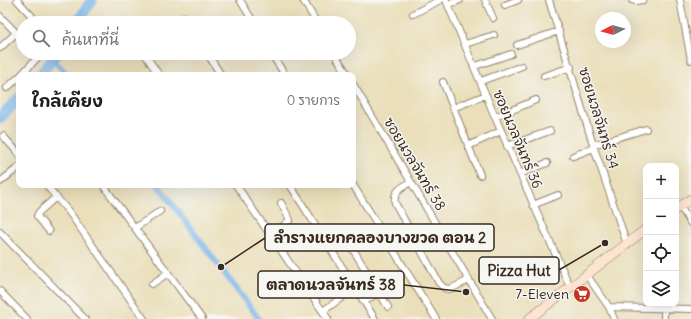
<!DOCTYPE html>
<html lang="th">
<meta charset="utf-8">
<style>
:root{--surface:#fff;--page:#f2f2f2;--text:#202124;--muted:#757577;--line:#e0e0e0}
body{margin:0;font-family:Delius,"Playpen Sans Thai",sans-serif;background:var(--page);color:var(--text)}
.controls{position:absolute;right:12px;bottom:12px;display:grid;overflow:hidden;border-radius:8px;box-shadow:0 4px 16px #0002}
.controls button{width:36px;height:36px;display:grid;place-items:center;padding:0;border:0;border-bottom:1px solid var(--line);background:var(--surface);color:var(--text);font:20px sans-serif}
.compass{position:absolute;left:595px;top:12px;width:36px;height:36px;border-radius:50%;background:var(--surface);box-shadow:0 4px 16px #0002;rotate:264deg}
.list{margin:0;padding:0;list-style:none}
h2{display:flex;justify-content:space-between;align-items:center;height:52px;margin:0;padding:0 16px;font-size:17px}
h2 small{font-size:13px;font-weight:400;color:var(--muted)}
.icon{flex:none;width:22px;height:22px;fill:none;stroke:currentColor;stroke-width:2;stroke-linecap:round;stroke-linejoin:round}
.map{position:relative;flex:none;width:691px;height:319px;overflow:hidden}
.search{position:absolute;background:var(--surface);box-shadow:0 4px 16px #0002;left:16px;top:16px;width:340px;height:44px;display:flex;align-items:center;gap:10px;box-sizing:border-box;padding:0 14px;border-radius:22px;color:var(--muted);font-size:15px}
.panel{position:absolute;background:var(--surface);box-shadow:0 4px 16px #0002;left:16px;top:72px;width:340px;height:116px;border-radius:8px}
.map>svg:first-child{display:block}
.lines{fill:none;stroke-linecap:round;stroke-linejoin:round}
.canal{stroke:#77b2e9;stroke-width:6}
.river{stroke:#77b2e9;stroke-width:11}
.minor-casing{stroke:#92846c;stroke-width:8}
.secondary-casing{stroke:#92846c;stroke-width:10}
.minor{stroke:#fff;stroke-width:6}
.secondary{stroke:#fde4d1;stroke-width:9}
.labels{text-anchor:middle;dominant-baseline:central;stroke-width:3;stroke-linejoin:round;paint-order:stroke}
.street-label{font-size:14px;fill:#3b2a1e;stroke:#f6f6f2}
.poi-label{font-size:14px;fill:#3b2a1e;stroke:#f6f6f2;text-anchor:end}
.leader{fill:none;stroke:#3b2a1e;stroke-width:1.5}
.callout-dot{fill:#3b2a1e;stroke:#f6f6f2;stroke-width:1.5}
.callout{fill:#f6f6f2;stroke:#3b2a1e;stroke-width:1.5}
.callout-label{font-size:15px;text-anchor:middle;font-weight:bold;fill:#3b2a1e}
</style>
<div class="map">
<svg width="691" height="319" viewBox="0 0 691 319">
<rect width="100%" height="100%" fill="#f6f6f2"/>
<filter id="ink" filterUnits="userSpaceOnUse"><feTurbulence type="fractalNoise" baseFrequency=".025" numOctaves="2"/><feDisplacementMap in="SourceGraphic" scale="8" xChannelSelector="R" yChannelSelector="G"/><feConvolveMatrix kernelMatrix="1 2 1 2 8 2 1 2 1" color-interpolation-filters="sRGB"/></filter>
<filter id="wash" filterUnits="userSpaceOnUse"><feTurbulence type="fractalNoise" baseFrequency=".012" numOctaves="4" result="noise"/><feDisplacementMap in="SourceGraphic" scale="16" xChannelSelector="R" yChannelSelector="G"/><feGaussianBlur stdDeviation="0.9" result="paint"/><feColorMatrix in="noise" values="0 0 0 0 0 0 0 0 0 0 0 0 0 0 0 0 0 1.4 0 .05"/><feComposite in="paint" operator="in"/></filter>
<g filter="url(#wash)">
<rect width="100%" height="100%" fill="#eadfba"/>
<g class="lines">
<!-- canal -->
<path class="canal" d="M52,59L68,75
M158,185L259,319"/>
<!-- river -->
<path class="river" d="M77,23L92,0
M40,75L57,53
M0,118L19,98"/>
</g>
</g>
<g filter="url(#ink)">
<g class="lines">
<!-- minor casing -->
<g class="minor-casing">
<path id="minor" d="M17,0L38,23
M240,0L254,23
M303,0L317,23
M446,0L495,117L570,287
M485,0L493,18
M549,0L594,148L627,244
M632,0L636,1L643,0
M680,0L691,60
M448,5L460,0
M505,5L518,0
M413,14L440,0
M0,16L23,40
M184,17L188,23
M174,23L178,20
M465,44L494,35
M517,45L559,31
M0,48L16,33
M144,53L159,75
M207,53L221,75
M271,53L285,75
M334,53L348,75
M475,66L511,54
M21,75L42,53
M544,76L571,67
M481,81L522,66
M443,82L480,175
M353,84L492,319
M7,88L19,77
M453,108L486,95
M495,117L536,100
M3,136L19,154
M593,145L646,129
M468,146L501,131
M507,146L550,131
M573,156L594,148
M520,174L547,163
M0,182L19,167
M411,182C402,187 393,191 395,203L439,283L444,288L450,289L469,280
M46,185L69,212L144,319
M103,185L202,319
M236,185L328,319
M290,185L375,319
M353,185L436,319
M533,205L558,195
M680,206L691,224
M135,228L160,211
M49,231L37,216L39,212L56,197
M0,232L85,319
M271,236L290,220L281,203
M351,246L388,307
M586,274L609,307L614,319
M152,284L168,273
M0,291L27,319
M364,302L379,292
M609,307L691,309
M664,309V319
M323,311L355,288"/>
</g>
<!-- secondary casing -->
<g class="secondary-casing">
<path id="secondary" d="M676,209L691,199
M529,319L646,229"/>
</g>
<!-- minor -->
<use href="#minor" class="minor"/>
<!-- secondary -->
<use href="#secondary" class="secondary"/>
</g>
</g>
<!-- icons -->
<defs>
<g id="supermarket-disc" transform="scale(0.9)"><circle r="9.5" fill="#c8321e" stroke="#f6f6f2"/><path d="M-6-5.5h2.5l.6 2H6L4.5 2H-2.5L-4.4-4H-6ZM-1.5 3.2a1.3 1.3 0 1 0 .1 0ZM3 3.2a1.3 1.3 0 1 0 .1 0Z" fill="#fff"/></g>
</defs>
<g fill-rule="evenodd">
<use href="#supermarket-disc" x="582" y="294"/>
</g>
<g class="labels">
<!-- street labels -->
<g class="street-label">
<text transform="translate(599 118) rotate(73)">ซอยนวลจันทร์ 34</text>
<text transform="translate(518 139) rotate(67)">ซอยนวลจันทร์ 36</text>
<text transform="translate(415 164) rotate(59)">ซอยนวลจันทร์ 38</text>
</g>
<!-- poi labels -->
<g class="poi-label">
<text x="569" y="294">7-Eleven</text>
</g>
</g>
<!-- callouts -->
<path class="leader" d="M221 267L265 238M605 243L559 270M466 292L404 285"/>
<g class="callout-dot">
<circle cx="221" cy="267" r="4"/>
<circle cx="605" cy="243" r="4"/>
<circle cx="466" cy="292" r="4"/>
</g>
<g class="callout">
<rect x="265" y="224" width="229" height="27" rx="4"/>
<rect x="479" y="257" width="80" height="27" rx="4"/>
<rect x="258" y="271" width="146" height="27" rx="4"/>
</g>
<g class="callout-label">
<text x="380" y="243">ลำรางแยกคลองบางขวด ตอน 2</text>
<text x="519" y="276">Pizza Hut</text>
<text x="331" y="290">ตลาดนวลจันทร์ 38</text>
</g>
</svg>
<div class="controls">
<button>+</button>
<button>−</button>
<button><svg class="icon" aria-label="locate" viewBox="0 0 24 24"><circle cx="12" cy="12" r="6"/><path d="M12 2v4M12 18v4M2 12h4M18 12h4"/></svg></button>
<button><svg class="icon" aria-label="layers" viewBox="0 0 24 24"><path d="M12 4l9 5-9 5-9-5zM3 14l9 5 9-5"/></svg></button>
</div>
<svg class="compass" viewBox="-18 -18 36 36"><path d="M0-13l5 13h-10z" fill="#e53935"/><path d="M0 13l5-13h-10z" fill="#757577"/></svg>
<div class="search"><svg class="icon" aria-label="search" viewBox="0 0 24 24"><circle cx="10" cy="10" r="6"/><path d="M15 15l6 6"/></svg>ค้นหาที่นี่</div>
<section class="panel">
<h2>ใกล้เคียง<small>0 รายการ</small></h2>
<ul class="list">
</ul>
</section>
</div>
